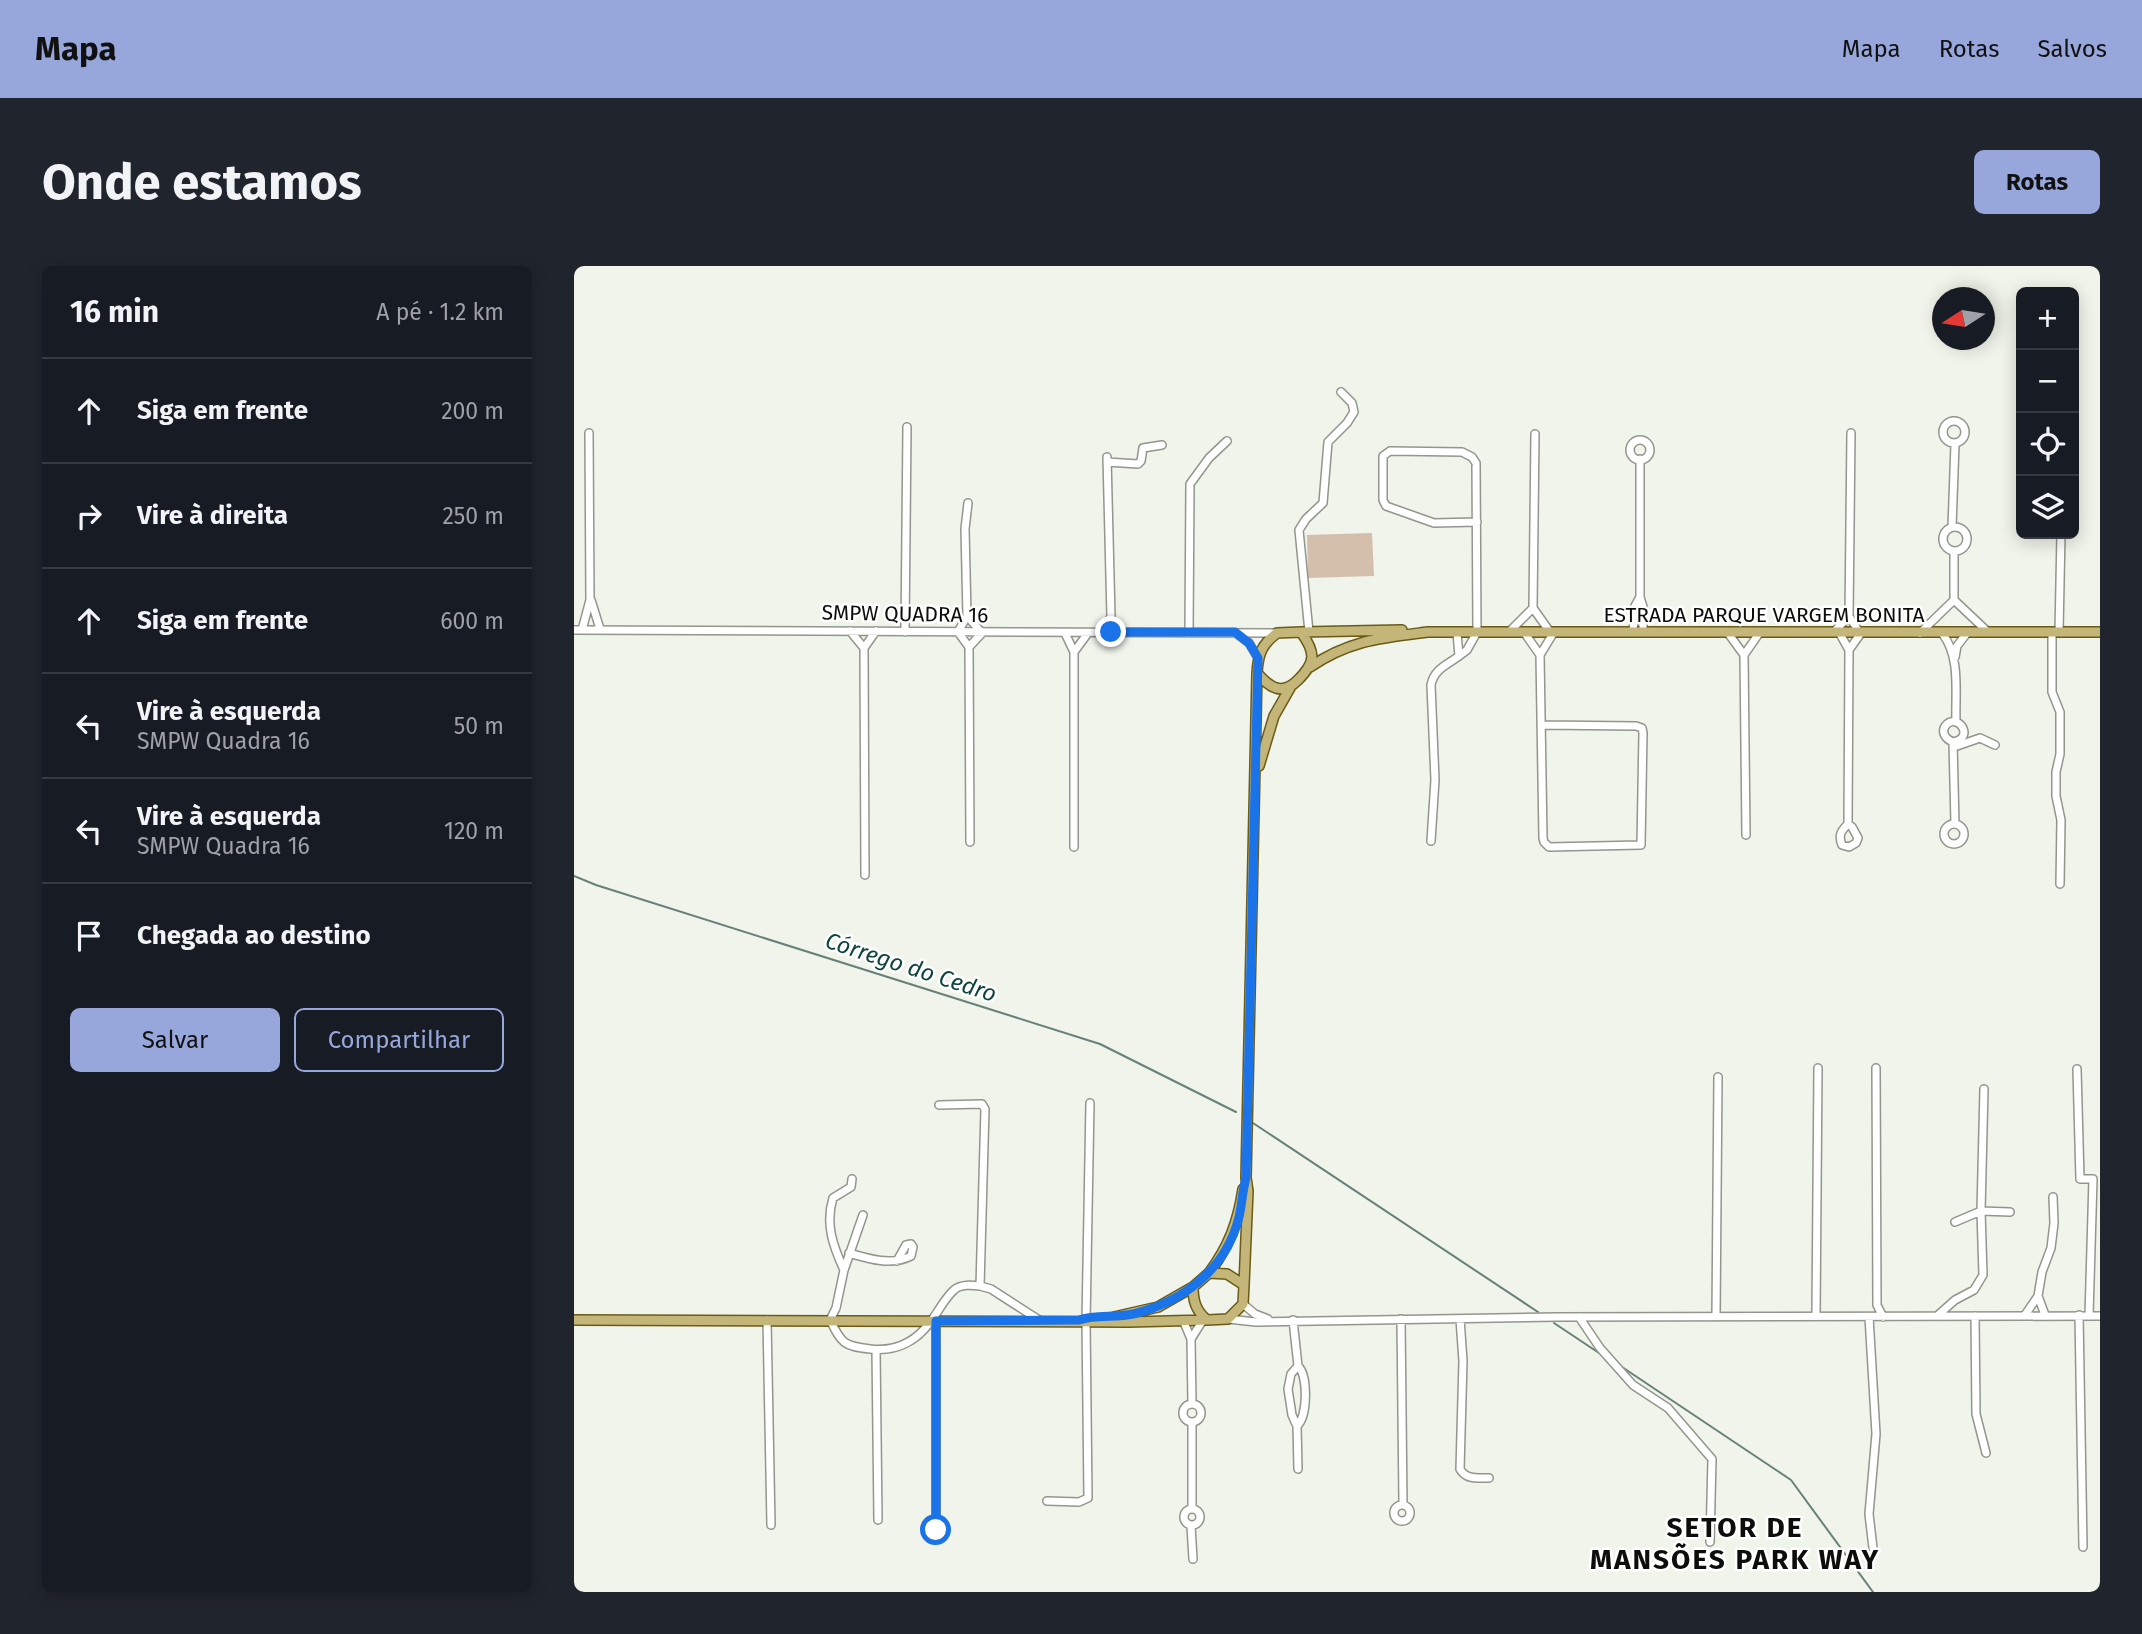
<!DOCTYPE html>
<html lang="pt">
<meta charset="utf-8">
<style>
:root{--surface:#171b24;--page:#20242c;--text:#f1f3f6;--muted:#9ea1a6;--line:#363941;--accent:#98a7db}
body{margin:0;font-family:"Fira Sans",sans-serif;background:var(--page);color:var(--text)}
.controls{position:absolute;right:21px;top:21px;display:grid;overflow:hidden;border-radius:10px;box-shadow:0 4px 18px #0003}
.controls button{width:63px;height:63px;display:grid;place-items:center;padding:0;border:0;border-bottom:2px solid var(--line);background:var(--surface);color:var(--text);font:35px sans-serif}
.compass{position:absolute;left:1358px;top:21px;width:63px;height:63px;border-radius:50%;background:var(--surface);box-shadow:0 4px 18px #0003;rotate:258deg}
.stop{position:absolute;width:21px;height:21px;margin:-16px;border:5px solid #1a73e8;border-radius:50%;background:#fff}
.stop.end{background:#1a73e8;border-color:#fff;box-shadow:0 2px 7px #0008}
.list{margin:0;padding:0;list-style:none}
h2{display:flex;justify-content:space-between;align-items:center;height:91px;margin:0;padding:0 28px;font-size:30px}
h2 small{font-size:23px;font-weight:400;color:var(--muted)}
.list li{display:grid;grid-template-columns:46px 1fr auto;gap:21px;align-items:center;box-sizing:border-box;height:105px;padding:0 28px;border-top:2px solid var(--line)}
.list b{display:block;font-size:26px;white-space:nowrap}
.list p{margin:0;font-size:23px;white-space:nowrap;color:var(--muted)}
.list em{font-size:23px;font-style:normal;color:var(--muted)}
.actions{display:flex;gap:14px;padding:21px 28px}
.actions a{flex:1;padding:16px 0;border:2px solid var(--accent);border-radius:10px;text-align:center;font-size:24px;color:var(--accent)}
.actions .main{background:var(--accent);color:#111}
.icon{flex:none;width:38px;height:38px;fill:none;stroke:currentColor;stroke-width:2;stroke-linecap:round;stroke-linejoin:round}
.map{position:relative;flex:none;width:1526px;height:1326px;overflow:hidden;border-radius:10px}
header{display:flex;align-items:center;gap:42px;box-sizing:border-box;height:98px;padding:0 35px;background:var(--accent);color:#111}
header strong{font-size:33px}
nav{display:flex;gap:38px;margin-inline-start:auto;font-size:24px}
.intro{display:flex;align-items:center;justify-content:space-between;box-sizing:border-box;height:168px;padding:0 42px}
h1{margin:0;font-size:49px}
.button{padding:18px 32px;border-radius:10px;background:var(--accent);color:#111;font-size:24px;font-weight:700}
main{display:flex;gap:42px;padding:0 42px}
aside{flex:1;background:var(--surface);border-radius:10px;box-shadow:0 4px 18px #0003}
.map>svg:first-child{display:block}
.green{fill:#d4bfac}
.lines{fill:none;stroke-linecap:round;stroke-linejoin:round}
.stream{stroke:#67817a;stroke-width:2}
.minor-casing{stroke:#92968c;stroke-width:10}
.major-casing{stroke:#6b5b17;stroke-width:12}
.minor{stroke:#fff;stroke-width:7}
.major{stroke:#c4b678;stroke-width:9}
.route{stroke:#1a73e8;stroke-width:9}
.labels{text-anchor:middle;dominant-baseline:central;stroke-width:5;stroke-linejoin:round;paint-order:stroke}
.street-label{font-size:21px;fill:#0d0e0b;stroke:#fff}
.water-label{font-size:23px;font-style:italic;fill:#0e443c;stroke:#fff}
.district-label{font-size:28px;font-weight:bold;letter-spacing:2px;fill:#0d0e0b;stroke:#fff}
</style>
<header>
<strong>Mapa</strong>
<nav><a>Mapa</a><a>Rotas</a><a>Salvos</a></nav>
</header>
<div class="intro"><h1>Onde estamos</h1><a class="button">Rotas</a></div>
<main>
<aside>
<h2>16 min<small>A pé · 1.2 km</small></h2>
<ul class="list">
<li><svg class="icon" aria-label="ahead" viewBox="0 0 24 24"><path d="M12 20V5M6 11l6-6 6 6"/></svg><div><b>Siga em frente</b></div><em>200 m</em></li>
<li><svg class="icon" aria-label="right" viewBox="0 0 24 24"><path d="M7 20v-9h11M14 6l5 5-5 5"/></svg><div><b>Vire à direita</b></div><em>250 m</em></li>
<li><svg class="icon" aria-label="ahead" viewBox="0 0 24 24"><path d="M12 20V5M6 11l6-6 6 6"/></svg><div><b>Siga em frente</b></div><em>600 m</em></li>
<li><svg class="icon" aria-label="left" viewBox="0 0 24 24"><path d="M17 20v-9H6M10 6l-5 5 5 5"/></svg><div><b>Vire à esquerda</b><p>SMPW Quadra 16</p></div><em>50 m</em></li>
<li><svg class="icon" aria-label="left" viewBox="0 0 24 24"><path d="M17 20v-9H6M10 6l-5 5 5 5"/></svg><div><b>Vire à esquerda</b><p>SMPW Quadra 16</p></div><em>120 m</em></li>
<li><svg class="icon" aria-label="arrive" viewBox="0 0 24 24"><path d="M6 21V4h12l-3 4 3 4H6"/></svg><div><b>Chegada ao destino</b></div></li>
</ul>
<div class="actions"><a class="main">Salvar</a><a>Compartilhar</a></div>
</aside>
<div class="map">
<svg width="1526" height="1326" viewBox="0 0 1526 1326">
<rect width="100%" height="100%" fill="#f0f4ea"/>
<!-- green -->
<path class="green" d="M798,267L800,310L734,312L733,269Z"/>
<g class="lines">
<!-- stream -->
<path class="stream" d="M0,610L22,619L526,778L662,846
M679,857L964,1046
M980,1057L1025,1087
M1048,1101L1217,1214L1299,1326"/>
<!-- minor casing -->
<g class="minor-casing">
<path id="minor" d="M1369 166a11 11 0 1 1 22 0a11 11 0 1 1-22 0Z
M1277,167L1275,350L1285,366
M961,168L959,342L976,366
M1056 184a10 10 0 1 1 20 0a10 10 0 1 1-20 0Z
M1066,193V331L1069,341V366
M533,196L564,198L567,195L569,182L588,179
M394,237L391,263L393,350L384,366L395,381L396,576
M1378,261L1381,178
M1369 273a12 12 0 1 1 24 0a12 12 0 1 1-24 0Z
M17,334L26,363
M1380,334L1414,366
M393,350L408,367L395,381
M0,364L703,367
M8,364L16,334L15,167
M276,365L290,382
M331,366L333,161
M527,366L537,351L533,191
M735,366L725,264L732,253L749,237L754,176L773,157L780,146L778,137L767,126
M935,366L959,342
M950,366L966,389
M1059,366L1061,340L1066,331
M1260,366L1275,350
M1265,366L1275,384L1274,558C1267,565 1264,569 1268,579L1275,581L1282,577L1284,572L1278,561L1274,558
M1478,366V426L1486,446V488L1482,506V530L1487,554L1486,618
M1485,366L1487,268
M491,367L500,386V581
M615,367L616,218L635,192L653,175
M662,367L675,377L684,392
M1154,367L1170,389L1172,569
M1346,367L1380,334V285
M1368,367C1387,391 1381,426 1382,455
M1275,384L1287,367
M500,386L514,367
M1170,389L1186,366
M885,390L893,384L903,366L902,197L898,191L888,186L816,185L809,190V234L812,240L860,257L903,256
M1381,391L1383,380L1393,367
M967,459L1062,460L1068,462L1069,467L1067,579L975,581L970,576L969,572L966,389L980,366
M1379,476C1401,472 1385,448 1373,458C1366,465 1371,473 1379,476L1381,558
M1383,480L1406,472L1421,479
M1370 568a10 10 0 1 1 20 0a10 10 0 1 1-20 0Z
M857,575L861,514L857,419C860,403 873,399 885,390L883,367
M291,609L290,382L302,365
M1302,802L1303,1039L1309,1051
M1503,803L1506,913H1519L1515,1050
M289,949L270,1004L262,1042L256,1054C268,1078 270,1080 296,1083C321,1086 342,1076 357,1055C365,1045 370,1033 380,1024C387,1018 397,1019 406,1020L411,843L408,838L365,839
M1381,956L1407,945L1436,946
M275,987C295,993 318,1000 337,990L339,981L337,978L332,979L323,995
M270,1004C259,980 251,958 259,932L277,921L278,913
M406,1020L417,1023L465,1054
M1464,1030L1471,1049
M669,1038L681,1048L694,1053
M1451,1049L1464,1030L1468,1006L1477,982L1480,957L1479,931
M1505,1049L1509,1281
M1142,1050L1144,811
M1242,1050L1244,802
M1363,1050L1381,1034L1400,1024L1409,1009L1407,945L1410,823
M1401,1050L1402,1148L1412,1187
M1005,1051L1026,1082L1059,1119L1094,1142L1138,1193L1136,1276
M1295,1051L1302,1168L1295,1248L1299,1282
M654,1053L682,1056L983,1051L1526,1050
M827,1053L829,1239
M886,1053L889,1095L886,1203C892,1214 904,1212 915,1212
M193,1054L197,1259
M609,1054L617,1073L618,1138
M719,1054L724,1100L717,1108L714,1123L718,1149L723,1160L724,1203
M362,1055V1264
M617,1073L629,1054
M302,1084L304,1254
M609 1147a9 9 0 1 1 18 0a9 9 0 1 1-18 0Z
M618,1156V1243
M723,1160C734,1150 734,1109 724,1100
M473,1235L505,1236L514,1232L512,1055L516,837
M820 1247a8 8 0 1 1 16 0a8 8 0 1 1-16 0Z
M610 1251a8 8 0 1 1 16 0a8 8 0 1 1-16 0Z
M617,1260L619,1293"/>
</g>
<!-- major casing -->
<g class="major-casing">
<path id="major" d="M727,366C742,387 742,396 724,414C708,430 696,422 683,407C684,388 688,378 703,367Z
M727,366L828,364
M736,401C776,374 807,372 854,366H1526
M685,500L700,450L716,422
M635,1007L653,1008L670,1019L669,1038L654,1053L633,1054C622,1045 619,1035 619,1021Z
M635,1007C655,980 664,956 669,923
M670,1019L674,925L672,912L683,407
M540,1051L584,1041L619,1021
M0,1054L555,1056L633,1054"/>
</g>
<!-- minor -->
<use href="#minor" class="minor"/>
<!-- major -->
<use href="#major" class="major"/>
</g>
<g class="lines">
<!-- route -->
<path class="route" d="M362,1264V1055L505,1054C521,1048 541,1052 559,1048C608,1036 650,1005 664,955C668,941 668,926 672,912L684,392L675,377L661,366H537"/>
</g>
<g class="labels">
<!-- street labels -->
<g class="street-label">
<text transform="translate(331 348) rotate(1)">SMPW QUADRA 16</text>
<text x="1190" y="349">ESTRADA PARQUE VARGEM BONITA</text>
</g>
<!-- water labels -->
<g class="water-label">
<text transform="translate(337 701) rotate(18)">Córrego do Cedro</text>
</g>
<!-- district labels -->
<g class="district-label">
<text x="1161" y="1261">SETOR DE<tspan x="1161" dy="32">MANSÕES PARK WAY</tspan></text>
</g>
</g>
</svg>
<div class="controls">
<button>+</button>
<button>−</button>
<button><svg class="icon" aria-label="locate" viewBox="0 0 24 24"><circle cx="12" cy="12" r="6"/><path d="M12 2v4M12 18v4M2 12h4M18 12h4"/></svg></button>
<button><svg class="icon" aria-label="layers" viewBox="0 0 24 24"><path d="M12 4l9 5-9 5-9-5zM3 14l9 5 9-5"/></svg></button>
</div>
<svg class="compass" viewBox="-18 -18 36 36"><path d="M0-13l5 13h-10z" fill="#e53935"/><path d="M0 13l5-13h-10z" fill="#9ea1a6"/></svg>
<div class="stop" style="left:362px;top:1264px"></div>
<div class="stop end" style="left:537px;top:366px"></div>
</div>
</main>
